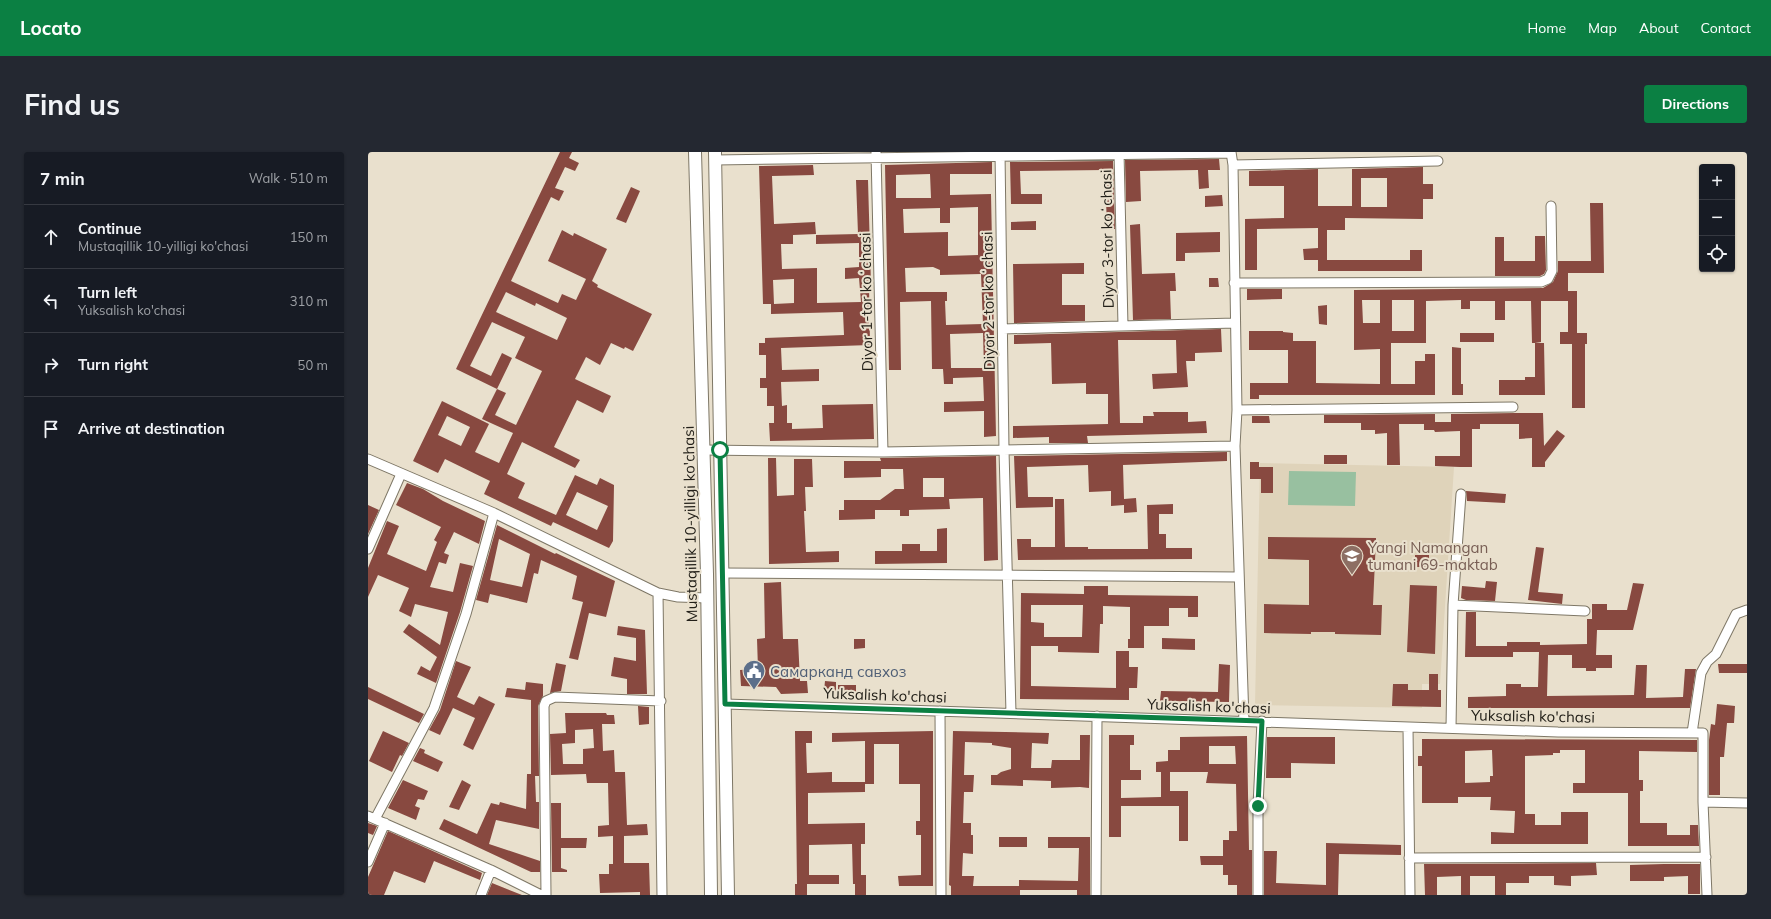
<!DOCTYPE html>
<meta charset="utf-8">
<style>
:root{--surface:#171b24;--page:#242831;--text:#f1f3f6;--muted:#9ea1a6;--line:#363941;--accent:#0b8043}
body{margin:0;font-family:Mulish,sans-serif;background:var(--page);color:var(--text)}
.controls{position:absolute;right:12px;top:12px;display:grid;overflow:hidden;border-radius:4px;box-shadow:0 1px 3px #0004}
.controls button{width:36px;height:36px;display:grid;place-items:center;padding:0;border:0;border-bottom:1px solid var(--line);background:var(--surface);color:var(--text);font:20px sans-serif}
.stop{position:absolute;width:12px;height:12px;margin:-9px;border:3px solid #0b8043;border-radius:50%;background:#fff}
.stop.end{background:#0b8043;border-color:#fff;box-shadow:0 1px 4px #0008}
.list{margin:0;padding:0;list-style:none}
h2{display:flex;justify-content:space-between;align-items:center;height:52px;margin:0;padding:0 16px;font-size:17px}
h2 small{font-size:13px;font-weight:400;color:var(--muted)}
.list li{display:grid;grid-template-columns:26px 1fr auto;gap:12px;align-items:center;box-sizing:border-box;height:64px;padding:0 16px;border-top:1px solid var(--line)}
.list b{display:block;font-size:15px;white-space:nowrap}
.list p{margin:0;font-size:13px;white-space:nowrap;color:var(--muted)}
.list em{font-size:13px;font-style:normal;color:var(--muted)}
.icon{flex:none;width:22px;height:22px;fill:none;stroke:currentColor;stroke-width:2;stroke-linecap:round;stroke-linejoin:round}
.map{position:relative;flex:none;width:1379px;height:743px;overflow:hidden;border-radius:4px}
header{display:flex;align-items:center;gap:24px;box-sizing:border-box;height:56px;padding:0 20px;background:var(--accent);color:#fff}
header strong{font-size:19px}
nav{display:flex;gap:22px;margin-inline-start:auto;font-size:14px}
.intro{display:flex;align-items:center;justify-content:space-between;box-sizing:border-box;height:96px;padding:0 24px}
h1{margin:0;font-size:28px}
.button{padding:10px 18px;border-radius:4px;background:var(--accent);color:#fff;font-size:14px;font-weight:700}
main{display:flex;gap:24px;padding:0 24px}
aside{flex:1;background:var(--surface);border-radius:4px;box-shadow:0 1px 3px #0004}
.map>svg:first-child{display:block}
.built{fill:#dfd3ba}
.green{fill:#98c0a0}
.building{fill:#884940;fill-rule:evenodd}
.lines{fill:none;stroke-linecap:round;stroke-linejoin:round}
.minor-casing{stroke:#7e7766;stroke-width:11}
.secondary-casing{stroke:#7e7766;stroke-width:14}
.minor{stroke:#fff;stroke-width:9}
.secondary{stroke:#fff;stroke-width:12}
.route{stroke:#0b8043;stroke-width:5}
.labels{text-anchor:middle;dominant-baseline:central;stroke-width:4;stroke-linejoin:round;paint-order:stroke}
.street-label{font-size:15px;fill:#232019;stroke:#e9e0cd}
.education-label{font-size:15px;fill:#785e54;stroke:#e9e0cd;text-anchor:start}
.service-label{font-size:15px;fill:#4e5e75;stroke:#e9e0cd;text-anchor:start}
</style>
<header>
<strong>Locato</strong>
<nav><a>Home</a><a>Map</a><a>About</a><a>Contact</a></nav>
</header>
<div class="intro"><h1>Find us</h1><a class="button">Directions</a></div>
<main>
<aside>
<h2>7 min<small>Walk · 510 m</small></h2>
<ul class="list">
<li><svg class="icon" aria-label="ahead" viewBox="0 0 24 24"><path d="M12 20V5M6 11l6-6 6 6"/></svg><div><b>Continue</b><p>Mustaqillik 10-yilligi ko'chasi</p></div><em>150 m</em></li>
<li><svg class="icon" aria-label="left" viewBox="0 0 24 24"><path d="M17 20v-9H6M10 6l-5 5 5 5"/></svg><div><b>Turn left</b><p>Yuksalish ko'chasi</p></div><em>310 m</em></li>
<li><svg class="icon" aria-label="right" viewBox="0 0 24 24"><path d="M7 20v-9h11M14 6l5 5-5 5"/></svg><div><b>Turn right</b></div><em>50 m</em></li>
<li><svg class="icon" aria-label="arrive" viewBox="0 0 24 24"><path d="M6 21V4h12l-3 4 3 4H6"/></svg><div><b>Arrive at destination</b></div></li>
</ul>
</aside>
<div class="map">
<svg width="1379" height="743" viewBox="0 0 1379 743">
<rect width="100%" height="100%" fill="#e9e0cd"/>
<!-- built -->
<path class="built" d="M892,311L1086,315L1072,532H1054V556L887,553Z"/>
<!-- green -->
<path class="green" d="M921,319L988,320L987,354L920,353Z"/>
<!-- building -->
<path class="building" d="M192,0H204L201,6L211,11L207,19L197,15L187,36L196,39L191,49L183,45L143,129L190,151L194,142L208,148L218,127L180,109L194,78L205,84L206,81L239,97L224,129L230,133L229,135L284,162L265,199L257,195L256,197L243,191L232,213L218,205L207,227L243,244L235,261L209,248L186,295L212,308L207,316L154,290L139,322L157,331L150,346L188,363L207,323L229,333L232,326L246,333L245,389L241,396L185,370L183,374L116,342L122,329L77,307L70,321L45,309L74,249L121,272L107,300L131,311L145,281L114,267L129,237L88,217ZM138,140L167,154L168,151L199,166L189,188L128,160ZM124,170L157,185L147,206L174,219L148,273L127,263L138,241L129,237L144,206L134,201L123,224L102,214ZM79,264L102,275L93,294L70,283ZM209,340L240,354L229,378L198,363Z
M851,7L852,18H840L841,36L831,37L830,18L772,19L773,49L758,50L757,8Z
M745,9L747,77H739L737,18L652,19L653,42H674V52H643L642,10Z
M624,10V22H582V43L623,42L628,284L616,285V259L576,260V250L616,249L615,225L585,226V232H576L575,217H564L563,149L532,150L533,218H521L517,13ZM562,22L563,46H528V23ZM610,55V103L580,104V80L536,81L535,57L572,56V71H582V56ZM565,115L572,118V123L613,122L615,172L578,173L577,149H579V140H538L537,116ZM615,181L616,216H579H583L582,182Z
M445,13L446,23L404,24L406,72L447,70L448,82L425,83V92H413L414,117L449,116V151L493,150L491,126L477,127V116L491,115V91L448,92V83L490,82L488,28H500L503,133H501L502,193L413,196L414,218L451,217V229L413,230L414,254L419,253V271H424V277L455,276L454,253L505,252L506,287L402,289L401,271H406V254H399V236H392V226H398V203H391V191H397V186L476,183L475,160L403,162V152H395L391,14ZM426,127V151L406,152L405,128Z
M1055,15V32H1065V47H1055V67L977,66V78H959V108H1042V98H1054V119H950V108H936L935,97L950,96V76L889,77V118H877V67L916,66V34H881V19L950,17V54H984V17ZM993,26H1019V55H993Z
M263,35L272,39L258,71L248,67Z
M854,43L855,54L837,55V44Z
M1222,51H1235L1236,121H1200V139H1209V181H1219V192H1217V256H1204V192H1192V180H1200V149H1173V190L1167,191H1176L1177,243H1131V228H1157V225H1167V191H1164L1163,149H1137V168H1127V149H1102V157H1093V148L1058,149V191H1023V232H1047V209H1057V202H1067V243H891V247H882V231H920V198H881V179H915V180L925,181V189H948V231L1012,232V197L986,198V138L1175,136L1185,130L1190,119V109H1223ZM994,148H1012V171H995ZM1024,148H1046V179H1024Z
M668,69V78H643V70Z
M772,72L774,122L807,121L808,139H802L803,167L765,168L762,73Z
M852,80V100L817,101V109H808V81Z
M1167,84H1177L1178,118L1176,122L1172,124H1127V85H1136V109H1167Z
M716,111V122H694V153H717V169L646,171L645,112Z
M841,126H850L851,135H841Z
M879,137H914V147L879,148Z
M959,153V173L951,172L950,154Z
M853,177L854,200L827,201V209H818L820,235L785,237L784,222L809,221L808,188H750L752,271H775V264H786L785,260H820V270L838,269L839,281L719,284L720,291H681V285L645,286V274L740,272V242H718V231L684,232L683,191L646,192V183Z
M1092,181H1126V190H1092Z
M1084,195L1093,196V232H1095V243H1084Z
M1147,261H1175L1176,294L1189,278L1197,284L1177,310V315H1164V286L1151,287V272H1112V277H1104V315H1092L1067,314V304H1092V279L1067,280L1066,278H1056V272H1031L1032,313H1019V281L1007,282V278H993V271H956V263L1067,262V270H1083V262Z
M884,264H901L902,271H884Z
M859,300V309L755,313L756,347L768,346L769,360L756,361V353L743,354V339L721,340L720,313L659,315L660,345H685V355L648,356L646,304Z
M956,303H979V312H956Z
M628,304L630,408L616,409L615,346L581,347L582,357L541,358V364H532V358H507V367L471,368V358H476V348H512L527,337H536L535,317H513V325L476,326V309H513L512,306ZM555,326H576V345H555Z
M400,306H408L409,344L426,343V307H444L445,335H437L438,359H436L438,400L471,399V410L401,412Z
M882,310H891V315H905V341H893V327H882Z
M39,331L55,337L75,349L117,369L111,392L86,380L76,401L81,403L78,412L71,410L62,435L85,440L92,411L105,414L92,460L68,531L49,522L53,514L62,519L69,505L35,480L41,472L72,493L80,460L47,452L43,465L31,459L41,436L10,423L0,445V416L19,369L31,374L19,402L58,419L69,390L66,388L73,375L28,353Z
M1098,339L1138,342L1137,351L1099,349Z
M687,347H696L697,395H720V397H780L779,353L805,352V362H791V382H798V396H824V407L650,408L649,387H663V395H687Z
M0,353L11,358L0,382Z
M129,373L187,402L188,401L247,429L238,465L221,461L210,508L201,506L215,450L204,447L209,424L173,408L170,422L166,421L159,451L122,442L120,451L108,448ZM131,387L162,402L154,435L122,428Z
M579,376V411L507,412V399H534V392H552V399H569V377Z
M900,385L1008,386L1005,453H1014L1013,483L967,482V480H943V482L896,481V452L941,453V408L900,407Z
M1168,395L1176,396L1170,440L1195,442L1194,452L1160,448Z
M1047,403H1061V415H1047Z
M1118,429L1129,430L1127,449L1098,448L1093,446L1094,434L1117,436Z
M413,430L415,487H430L432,529H439L440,541L413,542L408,535L373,534L372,518L390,517L389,487L397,486L396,431Z
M1265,431L1276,432L1265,478H1229L1228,503H1244V516H1228V519H1218V516H1204V503H1180L1179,544L1266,543L1268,513H1279L1278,546L1315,545L1317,517H1328L1322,556H1100V545L1138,544V532H1153V535H1170L1171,500H1145V505H1097L1098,460H1108V494H1139V490H1172V493L1219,492V467H1224V452H1239V458H1259Z
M1042,433L1069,434L1067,502L1039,500Z
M716,434H740V443L830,444V465H820V456H801V474H776V496H760V487H762V455L735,454V472H732L731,501L690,500V494H663V534L748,536V499H761V515H770L769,536H761V548L652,547L653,441L716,442ZM663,453H715L714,485H676V471L663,470Z
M250,474L277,478L279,542H259V527L243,524L246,505L268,509V486L249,483Z
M794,486L827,487V498L794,497Z
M486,487H497V496L486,497Z
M88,509L103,515L89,545L106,553L111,544L127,552L105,598L95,593L107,566L85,556L72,583L61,578L72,558Z
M188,511L198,513L193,539L182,541Z
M851,512L862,513L861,550L792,549L793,539L850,540Z
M1350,512H1379V521H1351Z
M1061,522H1070V538H1073V555L1024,554L1025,532H1040V538H1061Z
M457,529L468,530V540L456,539Z
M158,530L175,532V544L170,554L171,624H167L168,650H171V677L128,668L121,692L172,709V720H163L71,677L76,667L109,682L123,651L131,653L132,650L158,657L159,622H163V548L137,545L139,536L157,538Z
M470,533H488V542H470Z
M0,535L56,562L51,571L0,547Z
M1349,552L1367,554L1366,571H1359L1356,605H1352V643H1341V588L1343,572L1347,573Z
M270,554L281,555V572L271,573Z
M197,561H238L239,563H246L247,572H234L235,599L246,598L247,620H257L259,673L279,672L280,683L256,684V711H281L282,743H272V740L232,741L231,722H241V712H245V684L230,685V674L241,673L240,631H219L218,622L183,623L182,582L198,581ZM225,577L226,596L215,597V612H195L194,592L207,591V578Z
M15,579L41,591L34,604L32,603L24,620L1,609Z
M427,579H444V591H438L439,621L464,620V630H497V589L464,590V581L565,579V734H531L530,724L553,723V683H548V669H552V632H531V592H506V632H497V640L440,641V672L497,671V692H493V723H498V743H487V732H485L484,692L441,693V723H471V732H439V743H427V732H429Z
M585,579L681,581L680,592L664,591L663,616H683L684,608H712V583H722L721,636L712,635L683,636V629L655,628V634L623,633V623H629L633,620L643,617V596L624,593V591L597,590L596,623H606L605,640H596L595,671H603V683H605V702L595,701L594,724H606L605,734H651V728L710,729L711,696H680V685H722V743H709V738H652V743H583V734L581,733Z
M741,583H766V593H762V618H773V628H753V646L793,645V620H788V610L800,609V598H812V585L879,584L881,698H884V743H869V733H860V723H855V713H833L832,704H855V688H861V679H869L868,632L838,631L840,620H802V639H820V689H811V654H753V685H741ZM841,594H867L868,612H841Z
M899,585H967V612L923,611V626H898Z
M1054,587L1329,588V600L1271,599V628H1275V639H1272V671H1299V683H1322V673H1330L1331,694H1260V641H1205V631H1217V598H1192V601H1185V603L1157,604V662H1167V673H1193V660H1220V692H1123V680L1146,681L1147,659L1122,658L1123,645H1090V651H1054V614H1050V604H1054ZM1124,598L1125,624H1122V630L1097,631V599Z
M52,596L57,598L56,601L75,610L70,620L45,609Z
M35,628L60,639L56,648L50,647L47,654L52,656L48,668L20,656Z
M94,628L103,633L91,658L81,655Z
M183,651H193V686H219L218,696H193V716L199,718V720H184Z
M0,671L9,674L5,683L0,681Z
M20,679L114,721L112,728L66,709L57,731L26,719L16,743H0V725Z
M631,685H659V695H631Z
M958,691L1033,693V703L971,702L970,743H896V699H909L908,731L958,733Z
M1228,711L1229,723L1203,724V734L1186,733V724H1161V731H1138V743H1127V724H1102V743H1093V724L1069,725V743H1057L1056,712Z
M1296,712H1332V742H1320V724L1296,725V729H1262V713Z
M124,731L154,743H119Z"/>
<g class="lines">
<!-- minor casing -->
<g class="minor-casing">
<path id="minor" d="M632,0L636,298L643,561
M751,0L755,174
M863,0L865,13L869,258
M508,1L515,300
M347,8L863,1
M865,13L1070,9
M866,131L1173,130L1180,127L1184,119L1183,54
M635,177L867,171
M867,294L876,569
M337,298L515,300L867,294L869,258L1145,255
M0,307L126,361L290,441L310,445L339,446
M0,397L33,322
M354,421L871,425
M290,441L294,743
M1085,453L1093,342
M357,552L1190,580L1335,581V650L1339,743
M572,559L573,743
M1040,575L1042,743
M1083,576L1085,453L1217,459
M1324,581L1333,521L1339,510L1348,502L1368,462L1379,458
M1335,650L1379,651
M0,664L123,718L173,743
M7,667L66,556L98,462L126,361
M1041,706L1338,705
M0,710L17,671
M113,743L123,718
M178,743L176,554L178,549L187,545L293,549
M728,743L729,564
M890,743V654L894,569"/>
</g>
<!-- secondary casing -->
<g class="secondary-casing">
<path id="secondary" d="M327,0L339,422L343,743
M347,0L360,743"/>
</g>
<!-- minor -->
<use href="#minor" class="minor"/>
<!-- secondary -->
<use href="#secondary" class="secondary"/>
</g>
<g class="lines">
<!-- route -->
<path class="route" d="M352,298L357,552L894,569L890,654"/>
</g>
<!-- icons -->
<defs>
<g id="school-pin" transform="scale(1.15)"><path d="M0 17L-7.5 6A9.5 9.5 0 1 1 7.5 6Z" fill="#8d6e63" stroke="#e9e0cd"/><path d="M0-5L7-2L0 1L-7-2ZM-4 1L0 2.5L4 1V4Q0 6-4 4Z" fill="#fff"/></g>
<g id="civic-pin" transform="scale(1.15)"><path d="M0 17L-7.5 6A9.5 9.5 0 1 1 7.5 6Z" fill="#5c6f8a" stroke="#e9e0cd"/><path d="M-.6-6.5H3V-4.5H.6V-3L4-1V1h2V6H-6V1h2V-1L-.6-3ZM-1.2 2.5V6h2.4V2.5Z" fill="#fff"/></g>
</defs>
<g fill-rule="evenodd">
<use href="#school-pin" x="984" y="404"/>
<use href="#civic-pin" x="386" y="519"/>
</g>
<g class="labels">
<!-- street labels -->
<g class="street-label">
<text transform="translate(739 87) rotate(-91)">Diyor 3-tor koʻchasi</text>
<text transform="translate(620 149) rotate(-91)">Diyor 2-tor koʻchasi</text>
<text transform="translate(498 150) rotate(-91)">Diyor 1-tor koʻchasi</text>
<text transform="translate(322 372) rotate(-91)">Mustaqillik 10-yilligi ko'chasi</text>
<text transform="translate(517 543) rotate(2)">Yuksalish ko'chasi</text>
<text transform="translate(841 554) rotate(2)">Yuksalish ko'chasi</text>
<text transform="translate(1165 564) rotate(1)">Yuksalish ko'chasi</text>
</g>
<!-- education labels -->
<g class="education-label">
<text x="1000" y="395">Yangi Namangan<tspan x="1000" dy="17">tumani 69-maktab</tspan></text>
</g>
<!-- service labels -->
<g class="service-label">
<text x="402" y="519">Самарканд савхоз</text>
</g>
</g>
</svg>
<div class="controls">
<button>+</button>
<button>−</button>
<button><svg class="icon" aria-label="locate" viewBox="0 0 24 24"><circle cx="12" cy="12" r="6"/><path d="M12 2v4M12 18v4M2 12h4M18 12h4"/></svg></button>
</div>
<div class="stop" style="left:352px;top:298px"></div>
<div class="stop end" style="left:890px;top:654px"></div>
</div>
</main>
